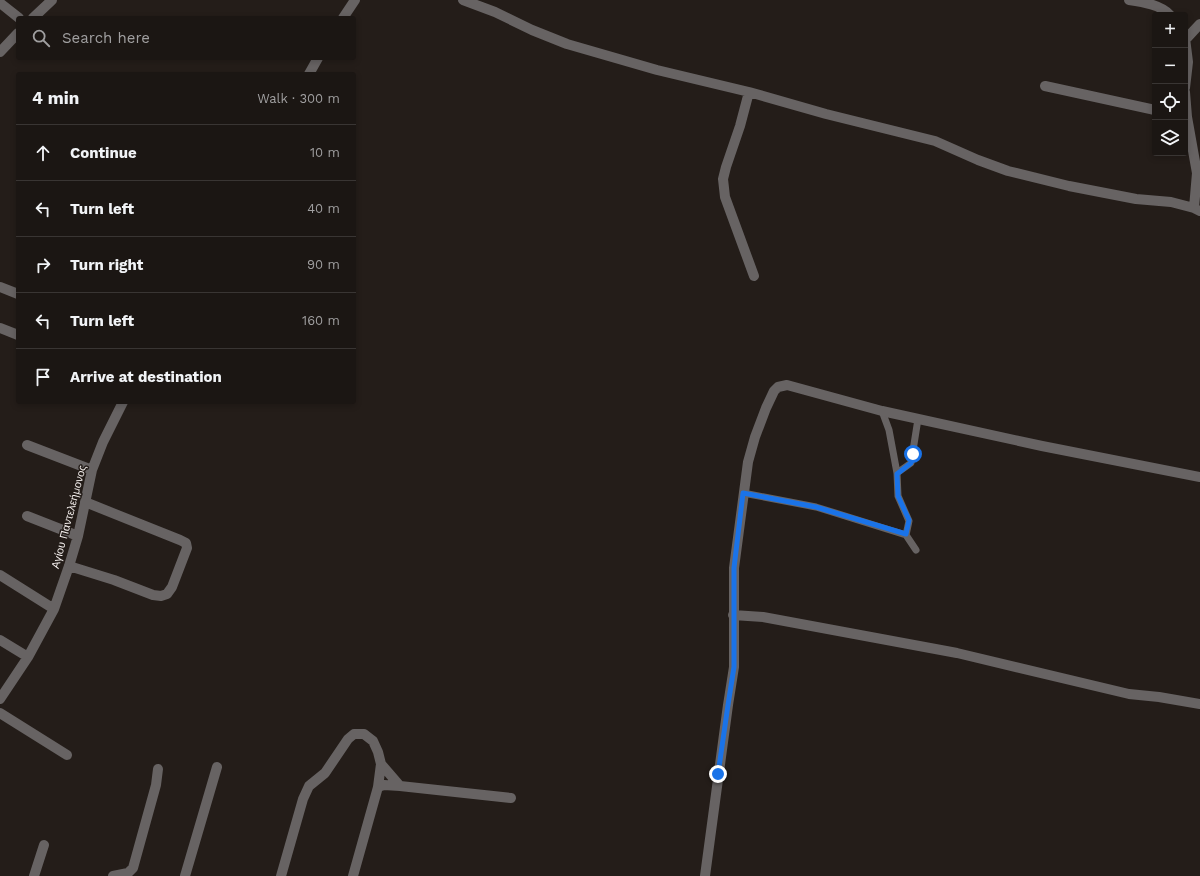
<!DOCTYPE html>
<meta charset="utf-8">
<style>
:root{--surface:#1b1613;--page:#282321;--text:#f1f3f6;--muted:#a09fa0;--line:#393533}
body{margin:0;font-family:"Work Sans",sans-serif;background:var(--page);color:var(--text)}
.controls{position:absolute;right:12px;top:12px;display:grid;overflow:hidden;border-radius:4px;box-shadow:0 2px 6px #0003}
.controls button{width:36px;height:36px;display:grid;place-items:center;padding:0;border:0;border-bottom:1px solid var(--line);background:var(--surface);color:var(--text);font:20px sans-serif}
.stop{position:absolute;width:12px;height:12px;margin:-9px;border:3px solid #1a73e8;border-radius:50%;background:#fff}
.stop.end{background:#1a73e8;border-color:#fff;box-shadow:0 1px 4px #0008}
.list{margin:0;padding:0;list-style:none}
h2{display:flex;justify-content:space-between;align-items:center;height:52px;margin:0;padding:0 16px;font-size:17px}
h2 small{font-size:13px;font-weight:400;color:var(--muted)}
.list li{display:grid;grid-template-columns:26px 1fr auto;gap:12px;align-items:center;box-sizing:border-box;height:56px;padding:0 16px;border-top:1px solid var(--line)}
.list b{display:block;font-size:15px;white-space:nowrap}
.list em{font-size:13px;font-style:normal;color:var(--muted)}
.icon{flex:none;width:22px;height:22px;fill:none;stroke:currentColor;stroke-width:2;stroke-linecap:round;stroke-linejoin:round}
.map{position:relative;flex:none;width:1200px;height:876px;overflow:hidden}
.search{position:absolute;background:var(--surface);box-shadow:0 2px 6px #0003;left:16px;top:16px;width:340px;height:44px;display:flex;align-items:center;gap:10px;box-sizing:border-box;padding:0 14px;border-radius:4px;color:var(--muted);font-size:15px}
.panel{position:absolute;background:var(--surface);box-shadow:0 2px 6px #0003;left:16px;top:72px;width:340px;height:332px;border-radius:4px}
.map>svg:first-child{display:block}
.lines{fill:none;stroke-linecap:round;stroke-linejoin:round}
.service{stroke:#676363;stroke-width:7}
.minor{stroke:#676363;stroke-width:10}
.tertiary{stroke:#676363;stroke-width:10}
.route{stroke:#1a73e8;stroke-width:5}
.labels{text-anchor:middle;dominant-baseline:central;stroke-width:3;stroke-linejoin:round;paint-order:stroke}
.street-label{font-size:11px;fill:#f6f1ef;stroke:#241d19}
</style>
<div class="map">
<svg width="1200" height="876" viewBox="0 0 1200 876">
<rect width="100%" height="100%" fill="#241d19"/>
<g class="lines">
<!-- service -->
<path class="service" d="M882,411L889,430L897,473L898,496L909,521L906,535
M897,473L911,463L918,419
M743,493L816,507L906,535L916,550"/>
<!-- minor -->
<path class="minor" d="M463,0L495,12L532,30L567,44L657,70L749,92L826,114L935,141L978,160L1008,171L1069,186L1136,199L1171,202L1194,208L1200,211
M1129,0C1143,2 1161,5 1170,15
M0,3L19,18
M343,18L355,0
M1185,38L1188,62L1185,88
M1186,39L1200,24
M309,74L318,58
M1045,86L1155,110
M749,92L740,126L726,167L723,179L725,197L754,276
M1185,92L1187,117L1197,173L1194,208
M0,287L18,294
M0,328L18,335
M27,445L92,470
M27,516L78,536
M69,566L114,580L153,595L161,596L167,594L172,587L187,548L186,543L180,540L85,502
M0,575L54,609
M733,615L763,617L957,653L1129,694L1159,697L1200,704
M0,640L28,657
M0,699L28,657L54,609L69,566L78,536L92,470L103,442L123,402
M0,713L67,755
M381,764L400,786
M34,876L44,845
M113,876L128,873L133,868L156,785L158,769
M185,876L217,767
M281,876L303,799L309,786L325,773L348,739L354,734H364L373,741L378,752L381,764L378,787
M353,876L378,787L384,785L400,786L511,798
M705,876L728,705L734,667V568L748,462L755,437L766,408L774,391L778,387L787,385L882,411L1042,446L1200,477"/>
<!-- tertiary -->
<path class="tertiary" d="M33,18L52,0
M0,52L18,33"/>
</g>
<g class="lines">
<!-- route -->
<path class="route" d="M718,774L728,705L734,667V568L743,493L816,507L906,534L909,520L898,496L897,474L911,463L913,454"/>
</g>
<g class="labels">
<!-- street labels -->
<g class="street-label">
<text transform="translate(69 517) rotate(-75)">Αγίου Παντελεήμονος</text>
</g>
</g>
</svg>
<div class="controls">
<button>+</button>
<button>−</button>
<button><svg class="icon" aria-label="locate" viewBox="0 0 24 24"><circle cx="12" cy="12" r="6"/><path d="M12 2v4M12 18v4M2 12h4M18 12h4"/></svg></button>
<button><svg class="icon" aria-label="layers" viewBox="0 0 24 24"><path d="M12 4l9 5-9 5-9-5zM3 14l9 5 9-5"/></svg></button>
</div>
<div class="stop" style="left:913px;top:454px"></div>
<div class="stop end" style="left:718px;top:774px"></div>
<div class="search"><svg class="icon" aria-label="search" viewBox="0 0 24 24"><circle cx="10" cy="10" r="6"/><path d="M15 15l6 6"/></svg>Search here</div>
<section class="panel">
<h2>4 min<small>Walk · 300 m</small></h2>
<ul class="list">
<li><svg class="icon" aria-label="ahead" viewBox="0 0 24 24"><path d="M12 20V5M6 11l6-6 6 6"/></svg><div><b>Continue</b></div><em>10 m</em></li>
<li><svg class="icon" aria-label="left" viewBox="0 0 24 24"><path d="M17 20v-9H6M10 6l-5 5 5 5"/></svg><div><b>Turn left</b></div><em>40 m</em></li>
<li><svg class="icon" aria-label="right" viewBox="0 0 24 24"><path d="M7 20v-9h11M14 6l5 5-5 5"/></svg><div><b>Turn right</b></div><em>90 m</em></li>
<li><svg class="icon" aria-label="left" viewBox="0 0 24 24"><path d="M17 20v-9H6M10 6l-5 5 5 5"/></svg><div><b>Turn left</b></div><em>160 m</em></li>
<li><svg class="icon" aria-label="arrive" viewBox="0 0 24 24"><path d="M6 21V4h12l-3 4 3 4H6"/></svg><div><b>Arrive at destination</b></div></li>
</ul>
</section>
</div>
